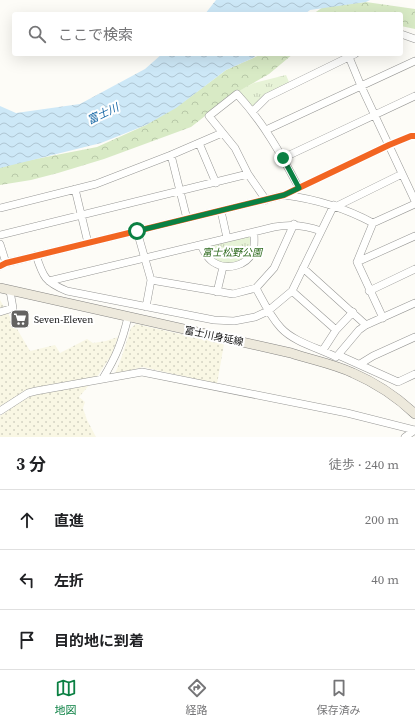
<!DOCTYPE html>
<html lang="ja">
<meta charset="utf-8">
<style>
:root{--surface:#fff;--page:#f2f2f2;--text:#202124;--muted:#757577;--line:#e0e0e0;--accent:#0b8043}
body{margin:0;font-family:"Source Serif 4","Noto Sans JP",serif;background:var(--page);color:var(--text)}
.stop{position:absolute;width:12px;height:12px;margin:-9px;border:3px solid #0b8043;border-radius:50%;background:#fff}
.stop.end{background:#0b8043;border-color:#fff;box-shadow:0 1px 4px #0008}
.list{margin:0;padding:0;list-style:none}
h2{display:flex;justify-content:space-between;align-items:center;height:52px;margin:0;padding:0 16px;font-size:17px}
h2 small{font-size:13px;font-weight:400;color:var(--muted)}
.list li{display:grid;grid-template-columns:26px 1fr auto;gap:12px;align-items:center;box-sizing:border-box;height:60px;padding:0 16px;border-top:1px solid var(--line)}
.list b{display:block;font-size:15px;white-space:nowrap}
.list em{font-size:13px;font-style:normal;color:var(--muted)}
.icon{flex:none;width:22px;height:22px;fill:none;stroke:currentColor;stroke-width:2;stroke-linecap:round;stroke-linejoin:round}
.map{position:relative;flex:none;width:415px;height:437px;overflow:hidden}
.search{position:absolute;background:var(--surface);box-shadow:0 4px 16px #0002;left:12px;right:12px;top:12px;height:44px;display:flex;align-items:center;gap:10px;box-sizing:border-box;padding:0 14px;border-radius:4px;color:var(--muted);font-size:15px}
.sheet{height:232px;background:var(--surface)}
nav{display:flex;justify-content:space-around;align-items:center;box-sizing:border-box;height:56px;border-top:1px solid var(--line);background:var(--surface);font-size:11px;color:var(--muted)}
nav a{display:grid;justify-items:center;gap:2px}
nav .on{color:var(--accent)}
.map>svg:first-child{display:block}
.farmland{fill:url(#farmland-dots)}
.grass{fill:url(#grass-tufts)}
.forest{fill:url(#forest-crowns)}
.water{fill:url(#water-waves)}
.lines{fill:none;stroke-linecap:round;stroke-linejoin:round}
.minor-casing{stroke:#979795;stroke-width:8}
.major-casing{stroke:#858482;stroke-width:10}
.minor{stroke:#fffffe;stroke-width:7}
.major{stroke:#ede9dc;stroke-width:9}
.bus-1-casing{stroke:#fff;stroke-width:9}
.bus-1{stroke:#f26522;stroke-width:6}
.route{stroke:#0b8043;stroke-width:5}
.labels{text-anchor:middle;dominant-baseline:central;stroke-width:4;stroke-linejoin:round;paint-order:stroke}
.park-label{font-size:10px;font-style:italic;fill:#2f6b1f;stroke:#fff}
.poi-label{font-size:10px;fill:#111;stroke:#fff;text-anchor:start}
.street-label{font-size:10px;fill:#111;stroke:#fff}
.water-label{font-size:11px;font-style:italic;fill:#1768a6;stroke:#fff}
</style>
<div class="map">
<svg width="415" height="437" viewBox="0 0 415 437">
<defs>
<pattern id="farmland-dots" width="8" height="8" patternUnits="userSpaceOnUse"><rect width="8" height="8" fill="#f9f7e4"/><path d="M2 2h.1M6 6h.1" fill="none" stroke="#d4d3c3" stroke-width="1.8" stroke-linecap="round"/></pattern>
<pattern id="grass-tufts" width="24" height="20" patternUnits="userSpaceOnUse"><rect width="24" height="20" fill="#e7f3d7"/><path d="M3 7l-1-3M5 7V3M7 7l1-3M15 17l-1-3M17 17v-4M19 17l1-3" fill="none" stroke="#c5cfb8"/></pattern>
<pattern id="forest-crowns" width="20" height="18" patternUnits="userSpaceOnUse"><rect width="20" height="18" fill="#d8eac5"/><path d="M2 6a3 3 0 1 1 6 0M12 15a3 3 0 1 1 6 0" fill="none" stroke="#b8c8a8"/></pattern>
<pattern id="water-waves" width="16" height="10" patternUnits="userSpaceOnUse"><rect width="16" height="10" fill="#cde8f7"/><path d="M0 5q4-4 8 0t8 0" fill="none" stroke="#afc6d3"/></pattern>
</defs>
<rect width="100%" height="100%" fill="#fdfcf7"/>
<!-- farmland -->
<path class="farmland" d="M0,300L30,351L55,345L60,353L87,339L93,343L106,341L118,337L112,354L97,377L29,390L0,406Z
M136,324L224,344L217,384L143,367L115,374L122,356L131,328Z
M91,383L79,397L85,402L83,408L87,420L96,437H0V416L23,400L36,394Z"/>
<!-- grass -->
<path class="grass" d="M286,75L289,82L266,94L253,108L238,91L254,83Z
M252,234V245L243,261L223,265L209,255L204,246Z"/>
<!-- forest -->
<path class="forest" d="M366,2L415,9V29L401,26V14H313L323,7Z
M262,54H293L269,74L232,95L191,127L104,159L58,173L31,180L0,185V166L97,147L146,125L186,100L226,70Z"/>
<!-- water -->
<path class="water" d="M216,0H370L366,2L310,10L305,14H205Z
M162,54H258L253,58L226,70L176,108L146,125L101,143L0,168V106L16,113L80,104L145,69Z"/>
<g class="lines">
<!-- minor casing -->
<g class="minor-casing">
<path id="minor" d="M401,34L415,39
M349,57L361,86L415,201
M253,111L267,97L355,54
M266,130L415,61
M199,143L216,183
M171,155L187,219
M283,158L415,96
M75,189L88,243
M284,195C316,199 345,208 373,223
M266,200L248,174L235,148L209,116L237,94C263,122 281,154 299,188
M337,206L402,174
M0,208L96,184L171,155L222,133
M221,211L227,238
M137,231L151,280L146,307
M0,235L248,174
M0,244L6,263
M201,245C204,252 207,258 213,262C227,271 247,266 253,251C255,245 254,238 254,232
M36,255C43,277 45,282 67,291L214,320L234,321L255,317L268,311L292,291L334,205
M357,262L415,236
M0,266L6,263L284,195L389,145L411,136H415
M303,268L366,325
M151,280L233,294L256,288L274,268L294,224
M49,281L274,227C291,224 305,225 321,231
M256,288C263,301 270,316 281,328C294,342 318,348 336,357
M292,291L336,330
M369,291L415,269
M217,292L223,267
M415,303L366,325L359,330L338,355L398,382L415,374
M0,312L13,308L10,291
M383,318L357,262L373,223L415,204
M323,350L336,330L353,312
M360,364L373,356L415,337
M103,378C116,357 122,342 128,317
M0,411L28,393L36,391L142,372L347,413L415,430
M405,437L415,430"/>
</g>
<!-- major casing -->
<g class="major-casing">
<path id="major" d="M0,288L291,353C312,360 334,364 353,373C376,383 397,397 415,414"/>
</g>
<!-- minor -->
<use href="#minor" class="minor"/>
<!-- major -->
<use href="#major" class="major"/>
<!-- bus-1 casing -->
<g class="bus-1-casing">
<path id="bus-1" d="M0,266L6,263L284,195L389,145L411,136H415"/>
</g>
<!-- bus-1 -->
<use href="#bus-1" class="bus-1"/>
</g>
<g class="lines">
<!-- route -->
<path class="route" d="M137,231L284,195L299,188L283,158"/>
</g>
<!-- icons -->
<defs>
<g id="supermarket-square" transform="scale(1)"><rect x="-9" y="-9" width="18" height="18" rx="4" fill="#646362" stroke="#fff"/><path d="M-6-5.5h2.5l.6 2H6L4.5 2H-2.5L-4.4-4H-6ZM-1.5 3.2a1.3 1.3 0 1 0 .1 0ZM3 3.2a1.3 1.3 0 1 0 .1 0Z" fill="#fff"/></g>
</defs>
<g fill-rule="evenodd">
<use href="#supermarket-square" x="20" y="319"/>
</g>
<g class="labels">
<!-- park labels -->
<g class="park-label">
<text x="232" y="252">富士松野公園</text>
</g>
<!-- poi labels -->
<g class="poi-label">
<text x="34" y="319">Seven-Eleven</text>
</g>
<!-- street labels -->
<g class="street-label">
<text transform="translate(214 336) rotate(12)">富士川身延線</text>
</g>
<!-- water labels -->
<g class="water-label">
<text transform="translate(103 114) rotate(-25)">富士川</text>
</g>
</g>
</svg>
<div class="stop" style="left:137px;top:231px"></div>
<div class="stop end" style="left:283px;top:158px"></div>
<div class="search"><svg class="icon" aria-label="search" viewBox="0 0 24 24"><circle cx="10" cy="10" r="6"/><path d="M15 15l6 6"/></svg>ここで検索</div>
</div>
<section class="sheet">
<h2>3 分<small>徒歩 · 240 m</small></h2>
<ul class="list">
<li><svg class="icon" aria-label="ahead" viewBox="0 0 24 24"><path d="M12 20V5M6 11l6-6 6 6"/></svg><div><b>直進</b></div><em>200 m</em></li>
<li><svg class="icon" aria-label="left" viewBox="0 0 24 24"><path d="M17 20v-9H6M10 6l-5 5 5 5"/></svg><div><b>左折</b></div><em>40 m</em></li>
<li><svg class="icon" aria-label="arrive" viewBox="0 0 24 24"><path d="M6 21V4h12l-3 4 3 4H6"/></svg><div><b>目的地に到着</b></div></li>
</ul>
</section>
<nav>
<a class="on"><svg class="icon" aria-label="map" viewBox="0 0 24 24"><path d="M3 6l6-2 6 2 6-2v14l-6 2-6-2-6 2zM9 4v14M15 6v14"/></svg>地図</a>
<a><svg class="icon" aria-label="directions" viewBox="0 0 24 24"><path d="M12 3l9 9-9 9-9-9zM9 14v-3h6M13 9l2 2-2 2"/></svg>経路</a>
<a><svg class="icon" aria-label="saved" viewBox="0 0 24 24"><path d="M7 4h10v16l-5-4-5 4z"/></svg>保存済み</a>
</nav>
